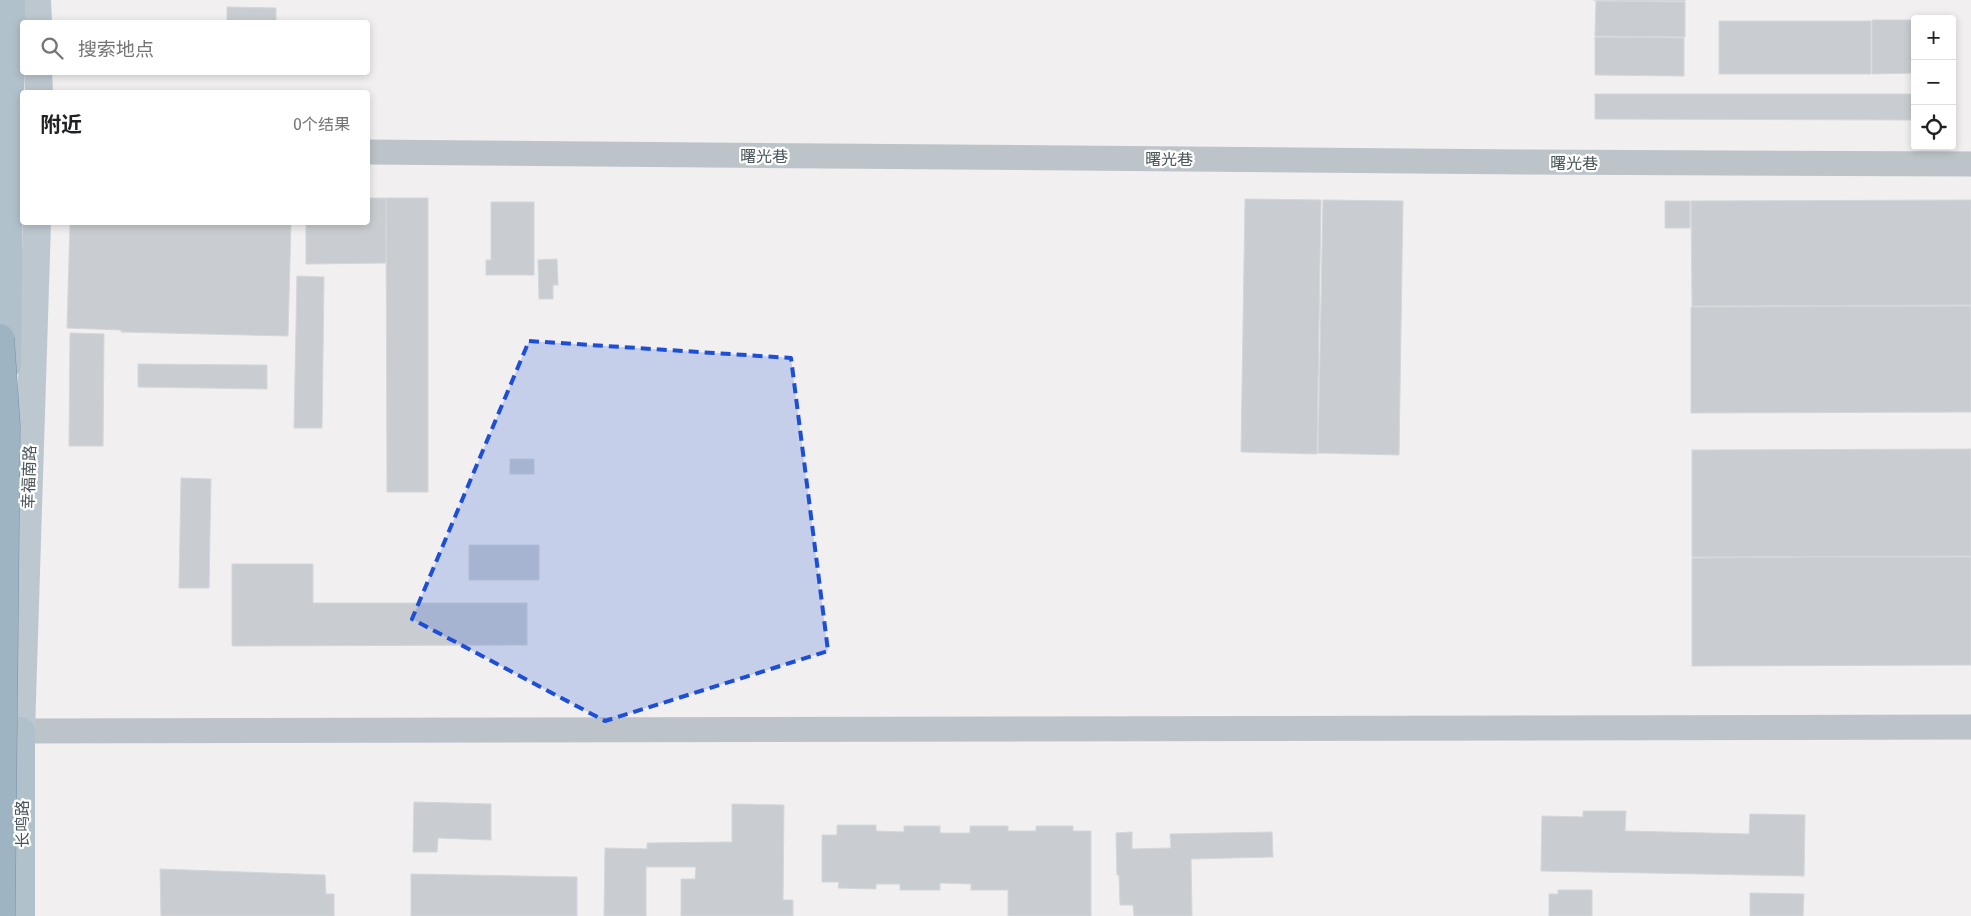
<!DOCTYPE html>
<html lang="zh">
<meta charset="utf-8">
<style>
:root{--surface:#fff;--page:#f2f2f2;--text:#202124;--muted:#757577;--line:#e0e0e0}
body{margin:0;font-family:"Fira Sans","Noto Sans SC",sans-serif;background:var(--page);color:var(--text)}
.controls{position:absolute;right:15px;top:15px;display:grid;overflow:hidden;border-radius:5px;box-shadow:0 2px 8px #0003}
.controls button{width:45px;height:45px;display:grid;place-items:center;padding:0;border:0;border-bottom:1px solid var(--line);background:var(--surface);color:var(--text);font:25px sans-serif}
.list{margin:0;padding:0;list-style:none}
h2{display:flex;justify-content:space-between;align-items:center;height:65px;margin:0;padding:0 20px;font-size:21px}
h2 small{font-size:16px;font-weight:400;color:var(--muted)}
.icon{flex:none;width:28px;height:28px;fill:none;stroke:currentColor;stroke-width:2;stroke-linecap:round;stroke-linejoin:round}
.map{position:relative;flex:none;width:1971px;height:916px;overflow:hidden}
.search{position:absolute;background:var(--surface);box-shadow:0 2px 8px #0003;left:20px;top:20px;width:350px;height:55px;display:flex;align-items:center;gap:12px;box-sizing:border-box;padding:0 18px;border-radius:5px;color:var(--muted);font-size:19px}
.panel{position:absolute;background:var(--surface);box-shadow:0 2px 8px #0003;left:20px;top:90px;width:350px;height:135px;border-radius:5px}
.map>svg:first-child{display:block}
.building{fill:#c9cdd1;stroke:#d3d6da}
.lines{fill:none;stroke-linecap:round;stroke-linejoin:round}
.minor{stroke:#bcc4ca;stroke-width:25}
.secondary{stroke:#bcc7cf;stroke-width:28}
.primary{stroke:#b1c1cb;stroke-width:28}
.trunk-bridge-casing{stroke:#7791a4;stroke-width:29;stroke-linecap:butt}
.trunk-bridge{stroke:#9eb4c2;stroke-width:28}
.marked{fill:#1d4ed8;fill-opacity:0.2;stroke:#1d4ed8;stroke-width:4;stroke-dasharray:10 6;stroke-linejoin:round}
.labels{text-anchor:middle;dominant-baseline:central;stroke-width:4.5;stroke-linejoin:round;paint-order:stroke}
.street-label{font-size:16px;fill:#49545a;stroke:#fff}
</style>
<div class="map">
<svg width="1971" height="916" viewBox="0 0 1971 916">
<rect width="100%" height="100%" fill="#f1efef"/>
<!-- building -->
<path class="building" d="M1593,0H1685V1Z
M1596,1L1685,2V37L1595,36Z
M227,7L276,8V22H227Z
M1872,20H1915V73L1872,74Z
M1719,21H1871V74H1719Z
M1595,37L1684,38V76L1595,75Z
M1595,94H1915V120L1595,119Z
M368,198H386V263L306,264V222H368Z
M386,198H428V492H387Z
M1245,199L1321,200L1317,454L1241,452Z
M1323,200L1403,201L1399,455L1318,453Z
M1971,200V305L1692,306L1691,201Z
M1665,201H1690V228H1665Z
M491,202H534V275H486V260H491Z
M70,222H291L288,336L121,332V330L67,328Z
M557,259L558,285H553V299H539L538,260Z
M297,276L324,277L322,428H294Z
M1971,306V412L1691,413V307Z
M70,333L104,334L103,446H69Z
M138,364L267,365V389L138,387Z
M1971,449V556L1692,557V450Z
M510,459H534V474H510Z
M181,478L211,479L209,588H179Z
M469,545H539V580H469Z
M1812,557H1971V665L1692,666V558Z
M232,564H313V603H527V645L232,646Z
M414,802L491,804V840L438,838L437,852H413Z
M732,804L784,805L783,900H793V916H681V879H695L696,867H646V866V916H604L605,848L647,849V843L732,842Z
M1583,811H1626L1625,831L1749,834L1750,814L1805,815L1804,876L1541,871L1542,816L1583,817Z
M837,825H876V831L904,832V826H940V833H970V826H1008V831H1036V826H1073V831H1091V916H1008V890H971V884L940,883V890H900V884H876V889L838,888L839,882H822V835H837Z
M1132,832V849L1171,848L1170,834L1272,832L1273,857L1191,859L1192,916H1134L1133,905H1120L1119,875H1117L1116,833Z
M160,869L325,875L326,894H334V916H161Z
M411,874L577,877V916H411Z
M1558,890H1592V916H1549V894H1558Z
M1750,893L1804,894L1803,916H1750Z"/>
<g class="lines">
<!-- minor -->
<path class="minor" d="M368,152L1528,162L1971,164
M21,731L1971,727"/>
<!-- secondary -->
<path class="secondary" d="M37,0L38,22
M38,72L39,92
M21,731L37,222"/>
<!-- primary -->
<path class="primary" d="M7,365L11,0
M0,731H21V916"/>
<!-- trunk-bridge casing -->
<g class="trunk-bridge-casing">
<path id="trunk-bridge" d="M0,338L6,426L1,916"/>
</g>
<!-- trunk-bridge -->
<use href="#trunk-bridge" class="trunk-bridge"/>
</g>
<!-- marked area -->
<path class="marked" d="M529,341L791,358L828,651L605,721L412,619Z"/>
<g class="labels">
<!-- street labels -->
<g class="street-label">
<text x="764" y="156">曙光巷</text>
<text x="1169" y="159">曙光巷</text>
<text x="1574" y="163">曙光巷</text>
<text transform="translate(29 477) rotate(-88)">幸福南路</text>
<text transform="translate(22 824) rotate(-90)">长鸣路</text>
</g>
</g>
</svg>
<div class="controls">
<button>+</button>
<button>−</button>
<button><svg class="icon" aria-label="locate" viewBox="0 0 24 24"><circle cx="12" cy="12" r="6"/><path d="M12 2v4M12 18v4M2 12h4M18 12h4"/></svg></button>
</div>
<div class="search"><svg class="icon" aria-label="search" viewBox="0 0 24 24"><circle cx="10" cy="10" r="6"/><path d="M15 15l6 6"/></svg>搜索地点</div>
<section class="panel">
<h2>附近<small>0个结果</small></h2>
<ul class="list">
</ul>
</section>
</div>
